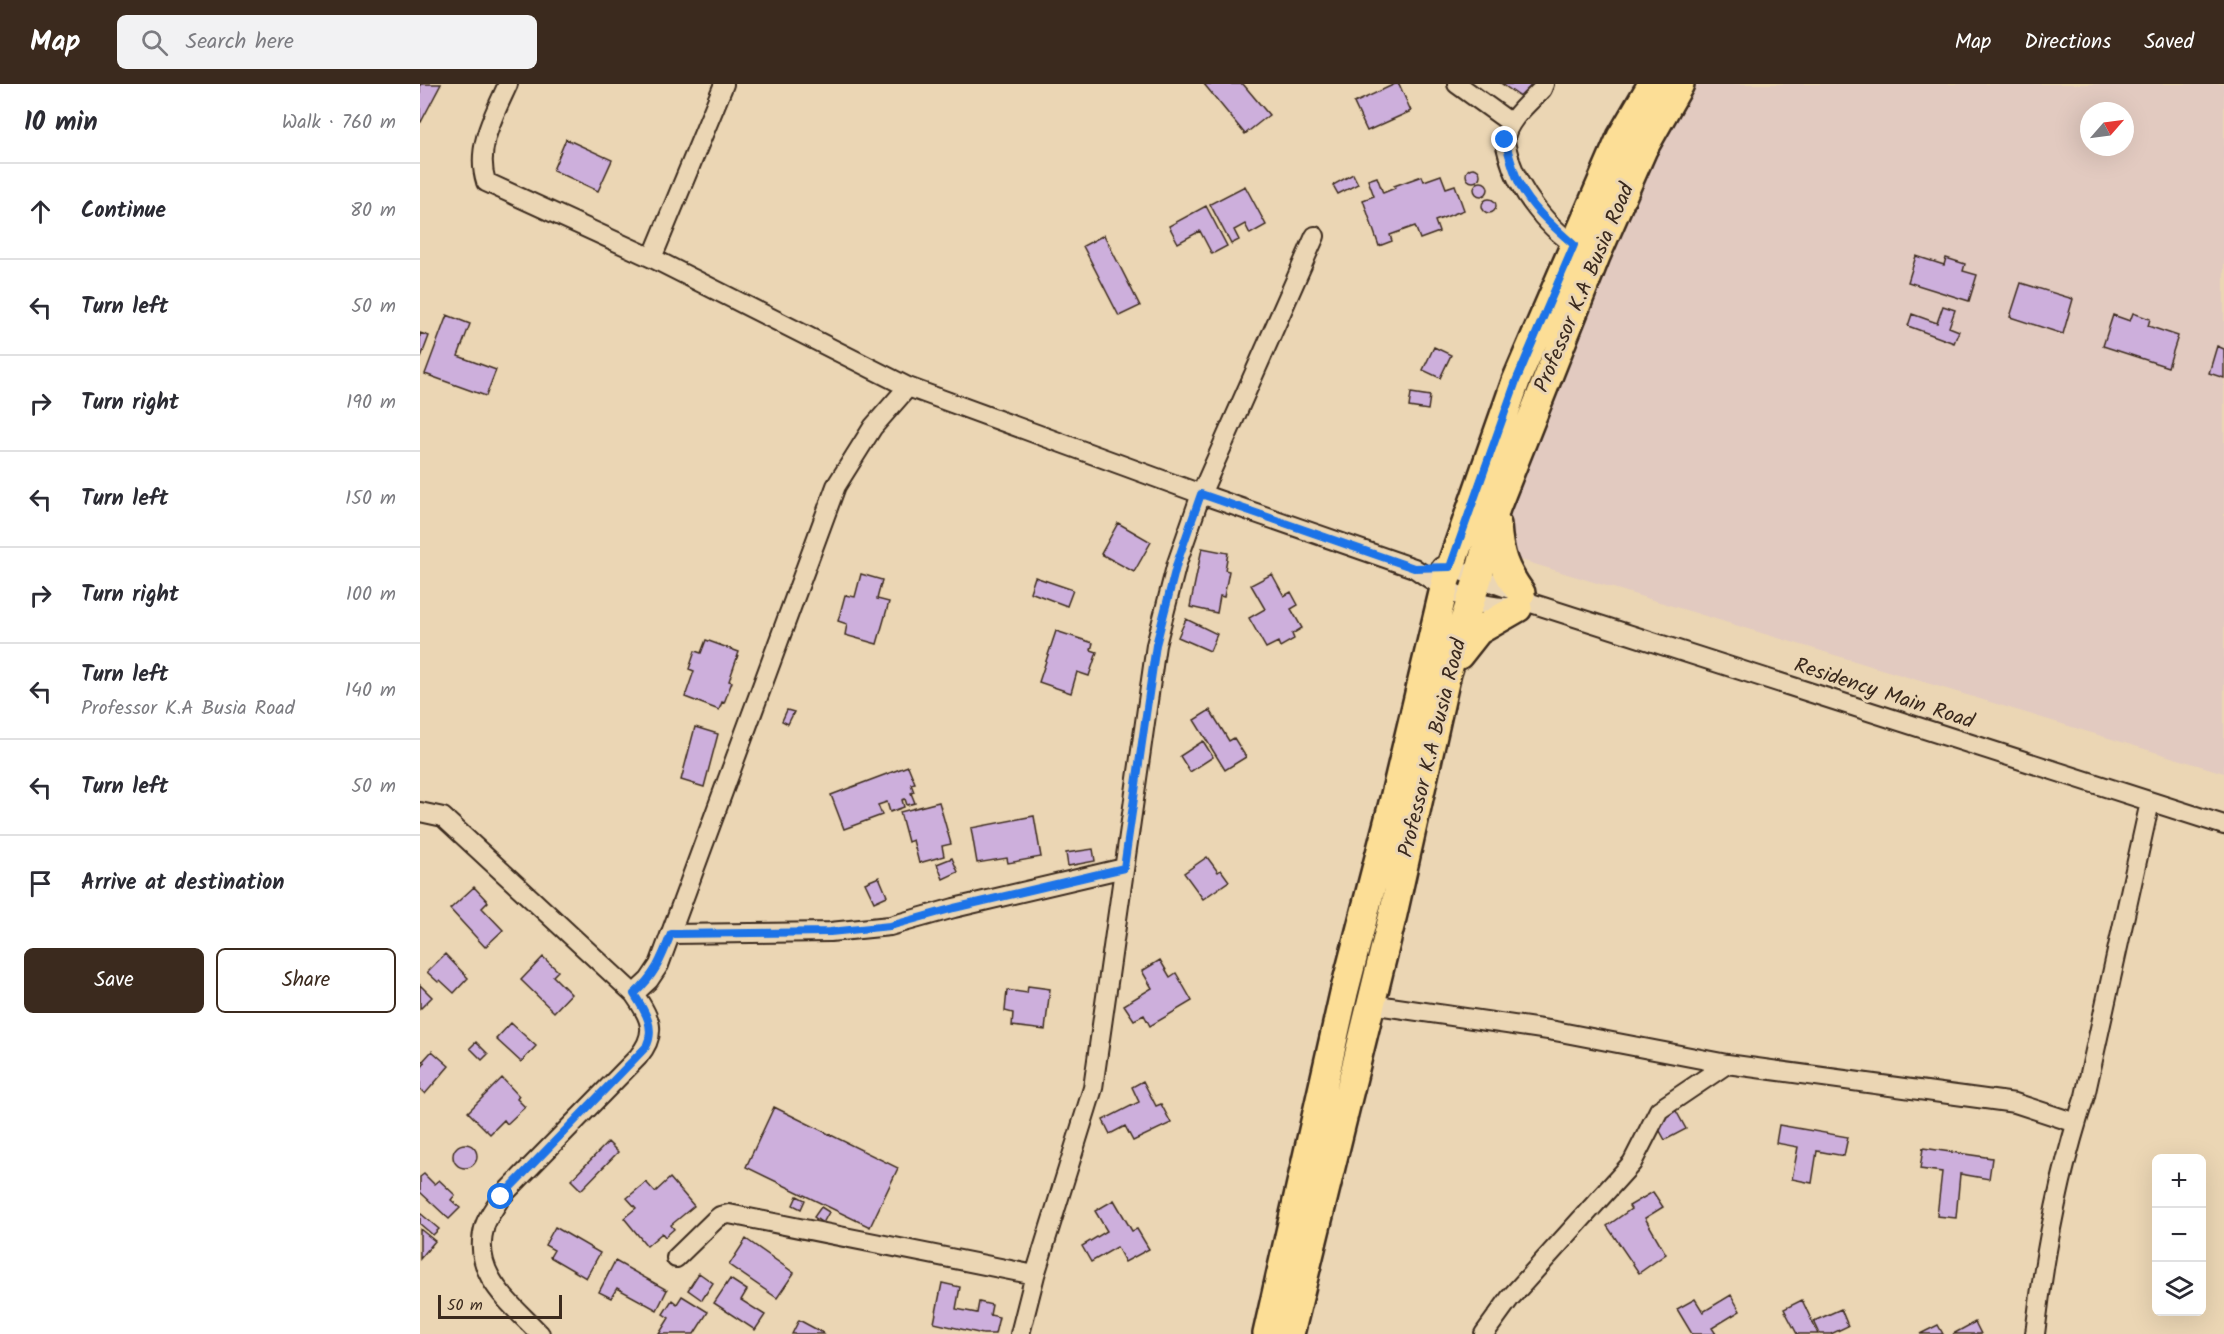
<!DOCTYPE html>
<meta charset="utf-8">
<style>
:root{--surface:#fff;--page:#f2f2f3;--text:#2b2b33;--muted:#7c7c81;--line:#e1e1e2;--accent:#3b2a1e}
body{margin:0;font-family:Kalam,sans-serif;background:var(--page);color:var(--text)}
.controls{position:absolute;right:18px;bottom:18px;display:grid;overflow:hidden;border-radius:9px;box-shadow:0 6px 24px #0002}
.controls button{width:54px;height:54px;display:grid;place-items:center;padding:0;border:0;border-bottom:2px solid var(--line);background:var(--surface);color:var(--text);font:30px sans-serif}
.compass{position:absolute;left:1660px;top:18px;width:54px;height:54px;border-radius:50%;background:var(--surface);box-shadow:0 6px 24px #0002;rotate:62deg}
.scale{position:absolute;left:18px;bottom:15px;width:124px;box-sizing:border-box;padding-left:6px;border:3px solid #3b2a1e;border-top:0;font-size:16px;line-height:21px;white-space:nowrap;color:#3b2a1e;-webkit-text-stroke:4px #ebd6b4;paint-order:stroke}
.stop{position:absolute;width:18px;height:18px;margin:-14px;border:4px solid #1a73e8;border-radius:50%;background:#fff}
.stop.end{background:#1a73e8;border-color:#fff;box-shadow:0 2px 6px #0008}
.list{margin:0;padding:0;list-style:none}
h2{display:flex;justify-content:space-between;align-items:center;height:78px;margin:0;padding:0 24px;font-size:26px}
h2 small{font-size:20px;font-weight:400;color:var(--muted)}
.list li{display:grid;grid-template-columns:39px 1fr auto;gap:18px;align-items:center;box-sizing:border-box;height:96px;padding:0 24px;border-top:2px solid var(--line)}
.list b{display:block;font-size:22px;white-space:nowrap}
.list p{margin:0;font-size:20px;white-space:nowrap;color:var(--muted)}
.list em{font-size:20px;font-style:normal;color:var(--muted)}
.actions{display:flex;gap:12px;padding:18px 24px}
.actions a{flex:1;padding:14px 0;border:2px solid var(--accent);border-radius:9px;text-align:center;font-size:21px;color:var(--accent)}
.actions .main{background:var(--accent);color:#fff}
.icon{flex:none;width:33px;height:33px;fill:none;stroke:currentColor;stroke-width:2;stroke-linecap:round;stroke-linejoin:round}
.map{position:relative;flex:none;width:1804px;height:1250px;overflow:hidden}
header{display:flex;align-items:center;gap:36px;box-sizing:border-box;height:84px;padding:0 30px;background:var(--accent);color:#fff}
header strong{font-size:28px}
nav{display:flex;gap:33px;margin-inline-start:auto;font-size:21px}
.search{width:420px;height:54px;background:var(--page);display:flex;align-items:center;gap:15px;box-sizing:border-box;padding:0 21px;border-radius:9px;color:var(--muted);font-size:22px}
main{display:flex}
aside{flex:1;background:var(--surface)}
.map>svg:first-child{display:block}
.built{fill:#e2cac0;fill-rule:evenodd}
.building{fill:#cdafdc;stroke:#3b2a1e;stroke-width:1.5}
.lines{fill:none;stroke-linecap:round;stroke-linejoin:round}
.minor-casing{stroke:#3b2a1e;stroke-width:22}
.primary-casing{stroke:#3b2a1e;stroke-width:32}
.minor{stroke:#ebd6b4;stroke-width:18}
.primary{stroke:#fcde96;stroke-width:27}
.route{stroke:#1a73e8;stroke-width:8}
.labels{text-anchor:middle;dominant-baseline:central;stroke-width:6;stroke-linejoin:round;paint-order:stroke}
.street-label{font-size:21px;fill:#3b2a1e;stroke:#ebd6b4}
</style>
<header>
<strong>Map</strong>
<div class="search"><svg class="icon" aria-label="search" viewBox="0 0 24 24"><circle cx="10" cy="10" r="6"/><path d="M15 15l6 6"/></svg>Search here</div>
<nav><a>Map</a><a>Directions</a><a>Saved</a></nav>
</header>
<main>
<aside>
<h2>10 min<small>Walk · 760 m</small></h2>
<ul class="list">
<li><svg class="icon" aria-label="ahead" viewBox="0 0 24 24"><path d="M12 20V5M6 11l6-6 6 6"/></svg><div><b>Continue</b></div><em>80 m</em></li>
<li><svg class="icon" aria-label="left" viewBox="0 0 24 24"><path d="M17 20v-9H6M10 6l-5 5 5 5"/></svg><div><b>Turn left</b></div><em>50 m</em></li>
<li><svg class="icon" aria-label="right" viewBox="0 0 24 24"><path d="M7 20v-9h11M14 6l5 5-5 5"/></svg><div><b>Turn right</b></div><em>190 m</em></li>
<li><svg class="icon" aria-label="left" viewBox="0 0 24 24"><path d="M17 20v-9H6M10 6l-5 5 5 5"/></svg><div><b>Turn left</b></div><em>150 m</em></li>
<li><svg class="icon" aria-label="right" viewBox="0 0 24 24"><path d="M7 20v-9h11M14 6l5 5-5 5"/></svg><div><b>Turn right</b></div><em>100 m</em></li>
<li><svg class="icon" aria-label="left" viewBox="0 0 24 24"><path d="M17 20v-9H6M10 6l-5 5 5 5"/></svg><div><b>Turn left</b><p>Professor K.A Busia Road</p></div><em>140 m</em></li>
<li><svg class="icon" aria-label="left" viewBox="0 0 24 24"><path d="M17 20v-9H6M10 6l-5 5 5 5"/></svg><div><b>Turn left</b></div><em>50 m</em></li>
<li><svg class="icon" aria-label="arrive" viewBox="0 0 24 24"><path d="M6 21V4h12l-3 4 3 4H6"/></svg><div><b>Arrive at destination</b></div></li>
</ul>
<div class="actions"><a class="main">Save</a><a>Share</a></div>
</aside>
<div class="map">
<svg width="1804" height="1250" viewBox="0 0 1804 1250">
<rect width="100%" height="100%" fill="#ebd6b4"/>
<filter id="ink" filterUnits="userSpaceOnUse"><feTurbulence type="fractalNoise" baseFrequency=".0167" numOctaves="2"/><feDisplacementMap in="SourceGraphic" scale="12" xChannelSelector="R" yChannelSelector="G"/><feConvolveMatrix kernelMatrix="1 2 1 2 8 2 1 2 1" color-interpolation-filters="sRGB"/></filter>
<g filter="url(#ink)">
<!-- built -->
<path class="built" d="M1269,0H1804V689L1071,467L1223,87ZM1669,27H1705V63H1669Z"/>
<!-- building -->
<path class="building" d="M0,0H21L1,38L0,37Z
M784,0H823L849,31L825,50Z
M975,0H979L991,27L947,47L934,19Z
M1082,0H1119L1108,18Z
M146,55L192,76L178,107L133,86Z
M1046 91a7 7 0 1 1 14 0a7 7 0 1 1-14 0Z
M933,90L938,100L918,110L913,101Z
M1021,91L1026,104L1035,101L1044,126L1015,137L1019,148L1000,155L995,142L970,151L972,157L959,162L943,116L954,112L948,96L957,93L963,109L975,104L974,102L1002,92L1004,97Z
M1054 105a7 7 0 1 1 14 0a7 7 0 1 1-14 0Z
M825,102L846,141L830,150L825,140L814,146L819,156L811,160L790,120Z
M1062 122a7 7 0 1 1 14 0a7 7 0 1 1-14 0Z
M786,122L807,162L792,170L780,147L758,159L749,142Z
M684,151L720,222L699,232L663,162Z
M1496,172L1524,181L1526,174L1545,180L1543,187L1557,191L1549,217L1488,198Z
M1601,199L1653,215L1643,250L1590,233Z
M1523,222L1535,226L1529,243L1539,247L1534,259L1488,242L1492,230L1517,239Z
M1713,229L1730,235L1728,242L1758,252L1748,283L1683,262L1693,231L1710,237Z
M27,231L50,240L38,272L76,286L66,312L5,290Z
M0,249L9,252L0,276Z
M1797,262L1804,265V294L1789,289Z
M1014,263L1031,271L1020,294L1003,286Z
M991,309L1010,312L1008,326L989,323Z
M698,439L731,458L714,488L681,470Z
M782,464L808,469L805,486L809,487L804,513L800,512L797,529L770,523Z
M441,490L462,496L457,515L469,518L457,560L425,551L427,540L418,537L425,511L435,513Z
M852,490L864,512L871,508L878,521L871,525L882,544L872,550L874,555L860,563L858,558L846,564L829,534L845,525L831,501Z
M615,493L653,506L647,522L610,508Z
M766,535L797,550L790,567L758,553Z
M636,547L673,559L671,566L677,568L669,592L657,588L651,609L619,598Z
M286,556L319,568L309,597L312,598L304,619L302,618L299,626L265,613L274,587L269,585L275,567L281,569Z
M367,626L374,628L368,640L362,637Z
M790,626L809,657L814,654L826,673L805,686L774,636Z
M275,643L298,650L284,703L261,696Z
M783,657L793,673L770,688L760,672Z
M488,682L495,699L491,700L494,708L491,709L495,719L487,721L485,715L482,716L484,723L470,728L467,718L458,721L462,731L424,745L411,711Z
M519,718L531,760L522,762L524,772L499,779L493,756L488,758L480,728Z
M614,732L621,773L588,779L587,774L557,779L551,744Z
M673,765L675,777L648,782L646,769Z
M787,773L798,788L801,786L809,797L783,815L764,789Z
M532,774L538,788L523,795L517,780Z
M459,793L467,812L454,818L445,799Z
M54,803L68,818L62,824L83,846L65,863L30,825Z
M25,870L48,894L34,909L20,896L18,898L7,888Z
M123,873L138,887L133,892L151,910L134,928L101,896Z
M740,876L750,893L756,889L772,917L730,942L724,931L714,936L704,921L732,904L722,887Z
M0,901L12,913L0,925Z
M608,902L630,905L625,946L592,942L593,929L585,927L587,906L607,909Z
M91,939L116,962L101,978L76,955Z
M56,958L68,970L62,976L50,964Z
M12,967L29,982L5,1010L0,1005V985L5,979L3,977Z
M82,994L99,1012L97,1015L105,1023L87,1040L84,1036L70,1050L48,1028Z
M723,997L736,1022L741,1020L751,1039L713,1057L705,1042L690,1050L683,1036L719,1018L712,1003Z
M354,1023L478,1084L450,1143L326,1083Z
M1255,1025L1266,1045L1245,1056L1234,1036Z
M1359,1041L1428,1053L1424,1072L1397,1067L1392,1099L1372,1095L1378,1063L1356,1059Z
M188,1058L198,1068L161,1106L151,1096Z
M33 1072a12 12 0 1 1 24 0a12 12 0 1 1-24 0Z
M1503,1064L1572,1074L1569,1095L1540,1090L1536,1134L1517,1132L1522,1088L1500,1085Z
M4,1090L14,1100L19,1096L35,1111L31,1116L40,1124L29,1135L0,1108V1093Z
M250,1094L274,1122L251,1141L254,1145L245,1153L242,1149L227,1162L204,1134L216,1124L207,1114L226,1098L235,1108Z
M1233,1108L1243,1123L1225,1134L1246,1170L1219,1189L1187,1142L1211,1125L1209,1122Z
M377,1112L385,1116L381,1125L373,1121Z
M694,1116L712,1147L717,1145L729,1165L705,1178L697,1163L671,1178L662,1162L687,1147L675,1127Z
M401,1123L409,1128L403,1139L394,1133Z
M0,1129L19,1145L13,1151L0,1140Z
M135,1143L180,1169L166,1194L130,1173L134,1166L125,1161Z
M0,1145L15,1157L0,1175Z
M326,1155L374,1189L357,1214L309,1181Z
M195,1177L247,1206L237,1226L197,1204L191,1214L179,1208Z
M279,1189L293,1199L282,1216L268,1206Z
M310,1195L327,1206L321,1216L345,1231L335,1246L294,1219Z
M522,1199L540,1203L536,1225L557,1229L559,1218L572,1221L570,1231L579,1233L575,1250H563L514,1239Z
M1311,1211L1320,1227L1292,1244L1296,1250H1272L1257,1225L1275,1215L1283,1228Z
M262,1212L288,1228L274,1250H239L249,1234L243,1230L252,1216L257,1220Z
M1382,1216L1398,1250H1377L1364,1225Z
M1421,1225L1428,1242L1411,1250H1400L1394,1237Z
M379,1236L405,1250H372Z
M1555,1238L1561,1250H1533Z
M1518,1241L1523,1250H1500Z"/>
<g class="lines">
<!-- minor casing -->
<g class="minor-casing">
<path id="minor" d="M88,0C74,31 55,64 66,98L232,174L488,303
M1037,0L1091,39
M1124,0L1122,5C1110,18 1086,37 1085,56C1085,60 1087,66 1088,70C1097,105 1130,149 1163,165
M232,174L304,0
M1021,483H1030L1101,509L1111,519L1804,741
M0,728L23,733L214,910
M251,850L410,848L470,842L534,824L704,784
M950,920L1135,947L1307,980L1595,1019L1656,1039
M256,1174L295,1136L300,1132L309,1130L615,1191
M120,1250C90,1218 50,1190 65,1141C68,1132 76,1122 81,1113L218,973C238,949 231,934 214,910L229,896L239,881L416,402L453,343L488,303L781,410L895,152
M600,1250L615,1191L673,1004L736,561L757,479L781,410L994,484C1028,508 1069,533 1111,519
M1064,1250L1090,1214L1212,1079L1239,1026L1307,980
M1615,1250C1624,1172 1640,1087 1665,1012L1730,718"/>
</g>
<!-- primary casing -->
<g class="primary-casing">
<path id="primary" d="M1077,441C1079,471 1084,485 1101,509
M1039,571L1058,547L1098,524
M847,1250L924,909L973,719L1026,496L1096,297L1201,53L1232,0
M870,1250L973,830L1027,589L1058,494L1076,424L1176,172L1223,65L1260,0"/>
</g>
<!-- minor -->
<use href="#minor" class="minor"/>
<!-- primary -->
<use href="#primary" class="primary"/>
</g>
</g>
<g class="lines" filter="url(#ink)">
<!-- route -->
<path class="route" d="M81,1113L226,963C236,944 225,927 214,910C235,891 241,876 251,850L410,848L470,842L534,824L704,784L736,561L757,479L781,410L994,484L1030,483L1096,297L1154,161C1135,144 1111,124 1100,101C1093,87 1089,71 1085,56"/>
</g>
<g class="labels">
<!-- street labels -->
<g class="street-label">
<text transform="translate(1165 204) rotate(-67)">Professor K.A Busia Road</text>
<text transform="translate(1464 610) rotate(18)">Residency Main Road</text>
<text transform="translate(1013 664) rotate(-76)">Professor K.A Busia Road</text>
</g>
</g>
</svg>
<div class="controls">
<button>+</button>
<button>−</button>
<button><svg class="icon" aria-label="layers" viewBox="0 0 24 24"><path d="M12 4l9 5-9 5-9-5zM3 14l9 5 9-5"/></svg></button>
</div>
<svg class="compass" viewBox="-18 -18 36 36"><path d="M0-13l5 13h-10z" fill="#e53935"/><path d="M0 13l5-13h-10z" fill="#7c7c81"/></svg>
<div class="scale">50 m</div>
<div class="stop" style="left:81px;top:1113px"></div>
<div class="stop end" style="left:1085px;top:56px"></div>
</div>
</main>
